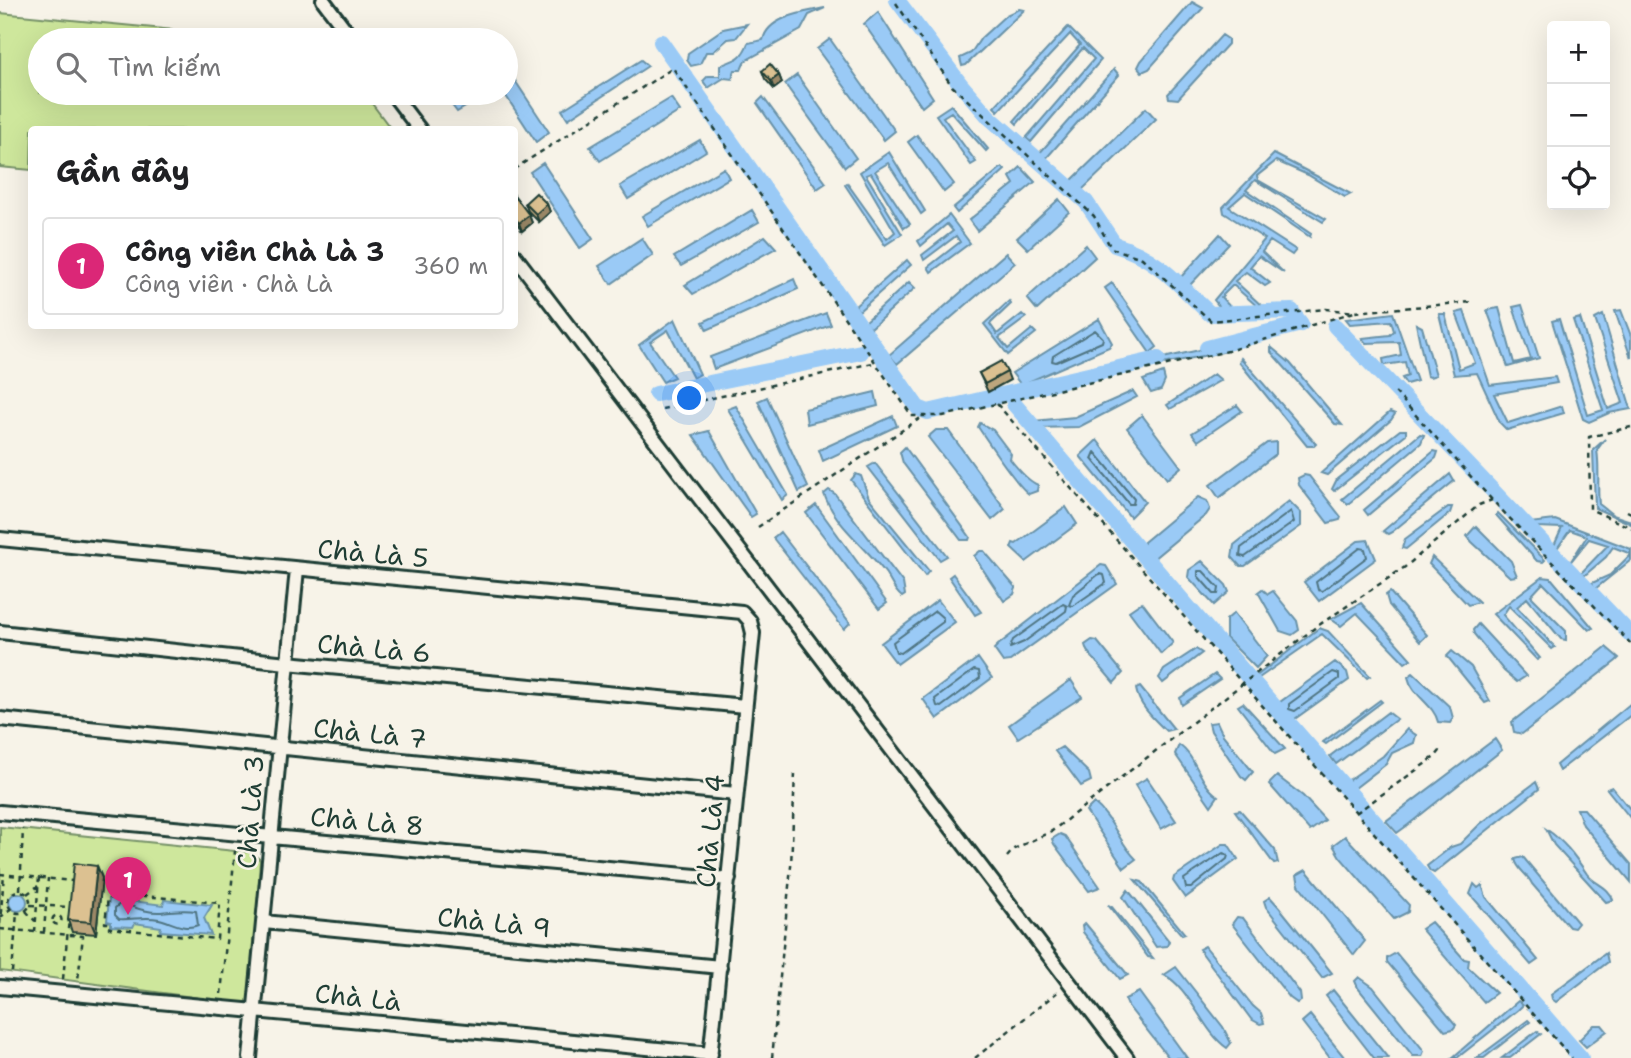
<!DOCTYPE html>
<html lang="vi">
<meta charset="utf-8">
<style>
:root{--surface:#fff;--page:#f2f2f2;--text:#202124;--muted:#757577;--line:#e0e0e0;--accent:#db2777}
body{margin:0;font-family:"Shantell Sans",sans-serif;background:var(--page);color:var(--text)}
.controls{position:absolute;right:21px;top:21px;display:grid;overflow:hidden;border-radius:7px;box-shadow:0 7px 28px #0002}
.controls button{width:63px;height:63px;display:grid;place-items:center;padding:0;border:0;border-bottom:2px solid var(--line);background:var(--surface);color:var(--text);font:35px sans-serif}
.you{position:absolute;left:690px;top:399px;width:24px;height:24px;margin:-18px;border:5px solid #fff;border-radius:50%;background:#1a73e8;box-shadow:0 0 0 10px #1a73e833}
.badge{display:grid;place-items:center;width:46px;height:46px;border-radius:50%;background:var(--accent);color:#fff;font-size:23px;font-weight:700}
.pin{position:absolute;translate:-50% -58px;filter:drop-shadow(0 2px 4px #0008)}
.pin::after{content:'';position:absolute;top:37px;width:24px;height:21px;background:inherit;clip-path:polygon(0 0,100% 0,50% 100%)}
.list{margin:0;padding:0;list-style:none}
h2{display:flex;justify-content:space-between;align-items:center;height:91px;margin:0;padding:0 28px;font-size:30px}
h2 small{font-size:23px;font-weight:400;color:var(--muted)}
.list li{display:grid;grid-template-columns:46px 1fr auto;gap:21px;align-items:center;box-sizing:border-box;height:98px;margin:0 14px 14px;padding:0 14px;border:2px solid var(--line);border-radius:7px}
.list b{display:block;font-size:26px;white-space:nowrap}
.list p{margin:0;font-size:23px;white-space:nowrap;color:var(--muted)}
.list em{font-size:23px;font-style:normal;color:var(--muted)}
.icon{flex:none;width:38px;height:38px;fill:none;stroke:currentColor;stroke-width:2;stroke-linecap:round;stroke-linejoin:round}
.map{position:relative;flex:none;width:1631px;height:1058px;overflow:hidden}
.search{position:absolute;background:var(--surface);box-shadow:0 7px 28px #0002;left:28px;top:28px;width:490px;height:77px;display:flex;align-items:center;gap:18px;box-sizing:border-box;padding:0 24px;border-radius:38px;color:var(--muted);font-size:26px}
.panel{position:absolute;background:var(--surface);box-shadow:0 7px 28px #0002;left:28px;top:126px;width:490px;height:203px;border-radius:7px}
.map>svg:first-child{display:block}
.green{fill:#cee79c;stroke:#769268;stroke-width:2}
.water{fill:#9acaf6;stroke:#6992a8;stroke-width:2}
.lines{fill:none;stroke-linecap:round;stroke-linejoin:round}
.shore{stroke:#507582;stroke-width:2}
.canal{stroke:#9acaf6;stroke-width:16}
.street-casing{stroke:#1f3d34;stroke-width:18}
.path{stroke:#1f3d34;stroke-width:2.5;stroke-dasharray:5 5;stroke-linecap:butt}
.street{stroke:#f7f3e8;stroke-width:12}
.wall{fill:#bda67d;stroke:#1f3d34;stroke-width:2}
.shaded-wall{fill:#9a8766;stroke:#1f3d34;stroke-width:2}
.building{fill:#dcc191;stroke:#1f3d34;stroke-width:2}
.labels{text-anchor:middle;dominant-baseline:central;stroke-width:5;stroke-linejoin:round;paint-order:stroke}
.street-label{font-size:26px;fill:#1f3d34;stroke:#f7f3e8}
</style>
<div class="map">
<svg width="1631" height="1058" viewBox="0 0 1631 1058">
<rect width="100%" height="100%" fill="#f7f3e8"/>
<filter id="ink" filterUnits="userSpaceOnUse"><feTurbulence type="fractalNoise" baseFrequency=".0143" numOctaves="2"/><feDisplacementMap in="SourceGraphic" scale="14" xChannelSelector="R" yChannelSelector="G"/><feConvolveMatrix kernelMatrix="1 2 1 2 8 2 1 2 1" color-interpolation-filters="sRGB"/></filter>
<g filter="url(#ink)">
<!-- green -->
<path class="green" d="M0,13L276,40H40V93H364L391,129L32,130L31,170L0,167Z
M0,827L235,851L247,852V847L260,860L252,1005L0,971Z"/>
<!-- water -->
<path class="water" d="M1192,2L1203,8L1149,69L1142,72L1138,67L1141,61Z
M825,8L809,15L801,30L745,61L741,70H735L732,79L724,78L708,88L703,81L708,76H720V66C734,59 741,61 748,43L763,40C768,16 806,12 825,8Z
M1019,9L1024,10L966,65L962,66L960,58L971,53L981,38L1006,15Z
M878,12L933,98L922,107L864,24Z
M747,24L736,38L728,39L713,52H706L700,64L691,66L687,60L688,53L723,29Z
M1068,27L1101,60L1031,142L1026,138L1094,59L1083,48L1017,124L1014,121L1080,45L1070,34L998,111L994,107Z
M1222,35L1228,39V44L1178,99L1169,98L1168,94Z
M830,39L895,131L884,140L817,49Z
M641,60L648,66L568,119L562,110Z
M1114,69L1119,75L1043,162L1037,156Z
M510,73L549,132L536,142L504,93L506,74Z
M797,75L856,158L845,167L785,84Z
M458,93H489L457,112L451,104V97Z
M763,97L826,183L817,189L757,103Z
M671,98L680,111L600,161L590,147Z
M951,105L988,149L986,151L951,112L943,117L976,162L971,165L936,115Z
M1146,108L1156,119L1082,190L1071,181Z
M917,135L954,184L944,192L908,142Z
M700,140L706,151L628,199L620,186Z
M889,152L925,211L921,214L888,163L875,171L910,224L904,228L871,173L866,175L902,234L885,245L845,185L847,183L887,239L895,232L860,172Z
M1274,154L1351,194L1345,197L1308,175L1276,161L1257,176L1258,180L1326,219L1323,222L1255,180L1246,190L1311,234L1310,237L1245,193L1229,207L1296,250L1292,255L1270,241L1262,252L1284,273L1259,256L1250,267L1270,283L1265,286L1246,272L1235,281L1263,307L1259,308L1233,285L1221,297L1232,309L1222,310L1214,300L1265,239L1224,213L1223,207Z
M543,163L593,239L580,248L530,172Z
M1002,167L1005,170L957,213L953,208Z
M1021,167L1035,182L977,231L969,220L1014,184L1010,177Z
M724,168L729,178L648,226L642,216Z
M1059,199L1069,212L1028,249L1017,238Z
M752,210L759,222L681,266L674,257Z
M949,215L970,243L931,272L928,267L960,242L956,236L924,260L922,255L953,231L947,224L921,246L918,241Z
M1220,234L1229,244L1189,286L1180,278Z
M765,236L776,248L693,294L685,285Z
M642,238L653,255L611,284L599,266Z
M1086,245L1095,257L1037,310L1027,298Z
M1006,253L1015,263L897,364L889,355Z
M907,260L911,265L859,311L855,306Z
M794,279L798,289L707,330L703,322Z
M909,282L915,288L871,328L865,322Z
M1112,283L1157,347L1150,353L1105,288Z
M1009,301L1011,304L990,324L997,334L1022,314L1026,318L999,338L1008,349L1032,329L1036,333L1008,355L984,324Z
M1522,305L1539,358L1508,367L1487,310L1499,308L1514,363L1531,359L1513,307Z
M1621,310L1631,336V358L1615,311Z
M1464,311L1490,385L1555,377L1557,383L1494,394L1508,423L1562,406L1564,413L1507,430L1500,423L1477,373L1454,375L1439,314H1445L1459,369L1475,363L1456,313Z
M826,313L831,325L714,369L710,357Z
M1393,313L1417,381L1406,384L1402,378L1408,376L1405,362L1384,365L1383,359L1401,355L1399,342L1366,343L1362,338L1390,335L1394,331L1391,321L1350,324L1346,319Z
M1603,315L1631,409L1609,413L1589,422L1583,419L1552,321L1559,319L1588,415L1603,410L1573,320L1580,318L1608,409L1623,403L1595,319Z
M675,319L700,374L693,378L668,330L650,342L674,377L663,382L639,345Z
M1099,319L1112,343L1109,347L1021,385L1012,373Z
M1416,324L1422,327L1436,375L1430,377L1427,376Z
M1227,344L1228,351L1153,366L1141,367L1140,363Z
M1271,347L1290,363L1342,425L1335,424L1271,352Z
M1241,358L1316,444L1314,446H1307L1239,362Z
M1163,373L1165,381L1161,390L1151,393L1143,380Z
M1214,374L1221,380L1170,409L1167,405Z
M1133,391L1137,397L1079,427L1035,428L1034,421L1075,417Z
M875,392L878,406L807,424L805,409Z
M767,397L808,487L799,492L758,401Z
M1237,405L1242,411L1198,441L1192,433Z
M736,406L788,495L782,500L728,409Z
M1390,412L1395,414L1391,420L1327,475L1321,473Z
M1142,415L1181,467L1167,479L1127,428Z
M893,416L897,426L823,461L819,450Z
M980,423L993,430L1011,454L1010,459C1017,468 1028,481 1038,485L1037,491L1029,494C1016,485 989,443 978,427Z
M936,430H948L1005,509L992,520L928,437Z
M1400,430H1406V434L1334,491L1332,489L1337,479Z
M709,431L756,514L751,517L693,435Z
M1420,434L1424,435L1421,443L1348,504L1342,499Z
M1605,439L1597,450C1600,469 1597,485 1599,504L1613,515L1631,521V524L1595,508L1593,450Z
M1097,440L1145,502L1130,517L1080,456Z
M1276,442V454L1219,498L1210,485L1267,443Z
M905,447L970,537L969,540H961L903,463L900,452Z
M1434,451L1438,452L1436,458L1368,515L1364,510Z
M875,463L947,556L940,560L868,467Z
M856,474L861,476L869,498L929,571L925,576L851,480Z
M1450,474L1454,481L1392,532L1388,534L1383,531Z
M1304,475L1309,476L1341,517L1340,520L1328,523L1299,485L1298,478Z
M829,490L835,494L903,583L905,595L902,597C894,591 891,582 886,574C866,546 836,527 824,494Z
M1198,497L1207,501L1210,509L1206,515L1153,559L1148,557L1144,550V542Z
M1289,501L1301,513V526L1245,566H1240L1232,557L1234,545Z
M816,505L887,603L879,609L806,513Z
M1066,507L1077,524L1026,562L1011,548L1013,543L1016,544Z
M1448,507H1452L1450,513L1406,549L1402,548L1405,539Z
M1498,513L1545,560L1543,562L1537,561L1496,515Z
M1555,520L1631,549V554L1613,547L1606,557L1584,576L1581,573L1608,545L1589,539L1569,564L1587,536L1570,530L1556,550L1553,548L1562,528L1537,527L1529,523Z
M1476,526L1511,561L1517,576L1510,577L1472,542L1467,536Z
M780,532L850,623L844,629L773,538Z
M1368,540L1376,559L1319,601L1304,582L1358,541Z
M980,551H984L1016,588L1014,594L1004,601L974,556Z
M1631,554V560L1595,589L1592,583L1610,575Z
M1432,557L1479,602L1468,605L1429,564Z
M1202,561L1226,585L1229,592L1214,605L1188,577L1189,570Z
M1101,565L1106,566L1117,584L1010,661L1003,662L994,649L998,645Z
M953,574L981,612L975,615L949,577Z
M1542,577L1551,578L1593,628L1589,630L1543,583L1531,596L1566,631V640L1561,639L1527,598L1517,607L1555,647L1552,649L1509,606L1503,615L1540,658L1537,660L1493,614Z
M1262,589L1268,594L1273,591L1297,621L1299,630L1292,635L1280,631L1258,592Z
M1390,592L1427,635L1420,642L1389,605L1386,595Z
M938,600L955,622L897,664L881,643Z
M1142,602L1173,643L1161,654L1129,611Z
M1361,603L1411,659L1405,663L1357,613L1341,626L1331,619Z
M1234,613L1267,656L1256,668L1226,638V620Z
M1478,624L1526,676L1517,682L1504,671L1474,634L1473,630Z
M1319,628L1328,631L1370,676L1367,678L1322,634L1259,678L1255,677Z
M1092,640L1097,641L1123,673L1114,683L1087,651L1085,645Z
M1606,647L1619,658L1616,661L1522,734L1514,732L1512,722Z
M1196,649L1202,653L1163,683L1159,678L1164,670Z
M1452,651L1471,667L1490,701L1485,703L1447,656Z
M978,658L992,678L937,719L923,699Z
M1335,662L1347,672L1349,680L1292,721L1282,712L1280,702Z
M1413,673L1450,707L1453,718L1450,723L1438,722C1434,704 1412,696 1408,677Z
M1215,674L1220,679L1182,705L1180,698Z
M1071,680L1082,697L1018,738L1009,725Z
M1140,687L1174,729L1166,731C1154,719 1139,706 1136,689Z
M1380,700L1382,702L1326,744L1323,742Z
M1243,703L1285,749L1275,754L1238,706Z
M1631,703V715L1559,771L1556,765Z
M1388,712L1397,719L1336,764L1330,756Z
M1217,722L1223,735L1253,772L1246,780L1241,776L1211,731L1209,723Z
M1407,729L1416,735L1414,743L1392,753L1386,764L1355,788L1346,782L1383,756Z
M1495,739L1502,750L1408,825L1397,833L1386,821Z
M1179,745C1196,756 1200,785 1218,796L1211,806L1175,754Z
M1062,747L1089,773L1091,781L1081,786L1055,751Z
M1277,776L1303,796L1325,820L1310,831L1269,784Z
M1147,778L1176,821L1161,829L1135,785Z
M1536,782L1539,789L1434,873L1430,871L1427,866L1451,847L1460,844L1480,824Z
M1612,787L1631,810V819L1607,789Z
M1094,803C1113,818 1119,843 1136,859L1124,868L1086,811Z
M1577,809H1584L1631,864V882L1583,825Z
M1240,810L1275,850L1278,863L1274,864L1235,811Z
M1546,829C1564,841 1575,856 1587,874C1594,884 1610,887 1613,900L1606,902L1554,845Z
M1060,834L1065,836L1100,887L1089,891L1054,844L1052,839Z
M1345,836L1409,905L1408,912L1394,919L1340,857L1333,845Z
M1223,844H1228L1238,859L1185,898L1173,881L1174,877Z
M1523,857L1578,923L1574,928L1569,927L1532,884C1528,874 1517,870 1515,859Z
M1306,870L1365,941L1354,955L1299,885L1297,875Z
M1135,880L1142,882L1185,934L1182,935Z
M1474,884L1478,888L1482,885L1486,897L1538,960L1531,965L1470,894Z
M1128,890L1169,941L1167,946L1156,947L1123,897Z
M9 902a9 9 0 1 1 18 0a9 9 0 1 1-18 0Z
M115,895L133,898L132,901L163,905L164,900L212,905L204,918L211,935L160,931L161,927L135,923L133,927L111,926V922L107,921L109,899H114Z
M1270,897L1279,907L1332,973L1322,978L1266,907L1264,901Z
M1108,905L1112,907L1153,958L1148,957Z
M1237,917L1243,918L1300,993L1301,1001L1297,1003L1290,998L1232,924Z
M1431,922L1464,959L1469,960L1468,967L1496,993L1484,1002L1421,929Z
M1085,923L1128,975L1120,979L1083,932L1082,926Z
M1205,946L1253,1006L1261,1013L1264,1023L1260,1024L1251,1019L1202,953L1199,949Z
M1396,953L1456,1025L1453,1029L1445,1031L1387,962V958Z
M1606,953L1608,962L1556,1002L1552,999L1551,994Z
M1176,967L1223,1027L1231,1043L1227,1048C1202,1031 1190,987 1164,975Z
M1359,977L1373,987L1424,1051L1422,1056H1413L1358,988L1355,981Z
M1333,990L1388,1058H1374L1326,996Z
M1139,992L1187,1058H1169L1128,1006L1125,999Z
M1518,1001L1523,1005L1518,1010L1457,1058H1452Z
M1310,1015L1345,1058H1330L1302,1022Z
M1528,1020L1530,1022L1484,1058H1477Z
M1594,1025H1602L1607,1031L1586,1047L1579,1040Z
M1537,1031L1541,1034L1510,1058H1502Z"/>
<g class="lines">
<!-- shore -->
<path class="shore" d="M1095,330L1103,338L1102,342L1056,362L1052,361L1053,356Z
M1095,452L1134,499L1133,504H1129L1092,459Z
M1291,511L1294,522L1245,557L1240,556L1241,548Z
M1360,548L1365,549L1367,557L1322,591L1318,590L1316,582Z
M1198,571H1203L1219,588L1218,594H1214L1198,576Z
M1099,574L1104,575L1106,583L1073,606L1069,605L1073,595Z
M1063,604L1067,606L1066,611L1024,642L1010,648L1013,640Z
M935,611L943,618V622L901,653L896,652L893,642Z
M974,670L979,671L980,678L941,707L937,706L935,699Z
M1333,672L1339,674V679L1295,711L1289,709V704Z
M1223,853L1228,855L1227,859L1191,888H1186L1184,879Z
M121,903C134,907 147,913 161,912C174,911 180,909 196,911L198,925C184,931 172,922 159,919C144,916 132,920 119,919L115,915V908Z"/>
<!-- canal -->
<path class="canal" d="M897,0L961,85L989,117L1086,202L1115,245C1157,257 1179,285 1210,314L1292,311
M661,42L918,408L928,412L1158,359
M1335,326L1631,635
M1207,348L1301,324L1294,315
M656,394L861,352
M1014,404L1249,678
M1253,682L1361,806
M1365,811L1581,1058"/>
<!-- street casing -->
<g class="street-casing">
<path id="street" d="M323,0L353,40
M392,93L420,130
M514,255L1127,1058
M0,539L742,612L750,621L753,633L710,1058
M0,632L287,663L745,706
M0,719L736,794
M0,812L729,879
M264,922L720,967
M0,987L711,1054
M250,1058L297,569"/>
</g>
<!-- path -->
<path class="path" d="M896,3L952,86L1094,216L1111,248L1142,258L1211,321L1326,309L1354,312L1472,302
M514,169L673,68L912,416H943L1228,351L1354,312
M1395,392L1492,500L1631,644
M997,404L1572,1058
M662,409L873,363
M1631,427L1589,437L1590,509L1631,528
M1627,511L1631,513
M758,527L922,417
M1356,813L1436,756L1443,747
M1007,857L1014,849L1052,831L1316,627L1405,567L1479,505L1492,500
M0,874L73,881
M20,890L23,829
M8 902a11 11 0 1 1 22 0a11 11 0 1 1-22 0Z
M112,893L220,903L217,939L109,928L110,923H105L108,897H112Z
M27,894L38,886
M30,905L70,907
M26,911L35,921
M52.5 920a4.5 4.5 0 1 1 9 0a4.5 4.5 0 1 1-9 0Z
M0,918L10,909
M0,924L4,874
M0,929L83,936L78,980
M35,932L39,877
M44,932L48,878
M12,972L17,913
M63,979L69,919
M221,994L235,851
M772,1058L791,866L795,773
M975,1058L1060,990"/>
<!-- street -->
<use href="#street" class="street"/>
</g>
<!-- wall -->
<path class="wall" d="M762,71L779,75L782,83L774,89L765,79Z
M514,195L529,215L532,223L522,231L514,221Z
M525,203L547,204L550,212L539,222L528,211Z
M1007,372L1010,380L988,392L979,373Z
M97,866L102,878L96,934L72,932L68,920Z"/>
<!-- shaded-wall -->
<path class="shaded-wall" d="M779,75L782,83L774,89L771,81Z
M547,204L550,212L539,222L536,214Z
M529,215L532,223L522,231L519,223Z
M97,866L102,878L96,934L91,922Z"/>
<!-- building -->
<path class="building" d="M770,64L779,75L771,81L762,71Z
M536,193L547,204L536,214L525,203Z
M514,195L529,215L519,223L514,217Z
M1001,361L1007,372L985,384L979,373Z
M74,863L97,866L91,922L68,920Z"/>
</g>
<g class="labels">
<!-- street labels -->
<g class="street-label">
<text transform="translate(373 553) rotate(5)">Chà Là 5</text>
<text transform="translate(374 648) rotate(5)">Chà Là 6</text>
<text transform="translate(370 733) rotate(6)">Chà Là 7</text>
<text transform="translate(250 812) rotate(-86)">Chà Là 3</text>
<text transform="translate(367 821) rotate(5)">Chà Là 8</text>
<text transform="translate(710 831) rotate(-85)">Chà Là 4</text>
<text transform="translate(494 922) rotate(6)">Chà Là 9</text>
<text transform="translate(358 997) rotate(6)">Chà Là</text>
</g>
</g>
</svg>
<div class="controls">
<button>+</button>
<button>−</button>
<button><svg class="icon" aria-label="locate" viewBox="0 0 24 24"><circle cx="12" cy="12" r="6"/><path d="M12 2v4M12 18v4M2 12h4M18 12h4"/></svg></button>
</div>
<div class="you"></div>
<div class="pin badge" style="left:128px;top:915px">1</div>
<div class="search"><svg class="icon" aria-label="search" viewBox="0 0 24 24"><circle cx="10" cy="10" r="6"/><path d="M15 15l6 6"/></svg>Tìm kiếm</div>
<section class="panel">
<h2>Gần đây<small></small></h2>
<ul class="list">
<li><span class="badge">1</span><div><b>Công viên Chà Là 3</b><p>Công viên · Chà Là</p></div><em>360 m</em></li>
</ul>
</section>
</div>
